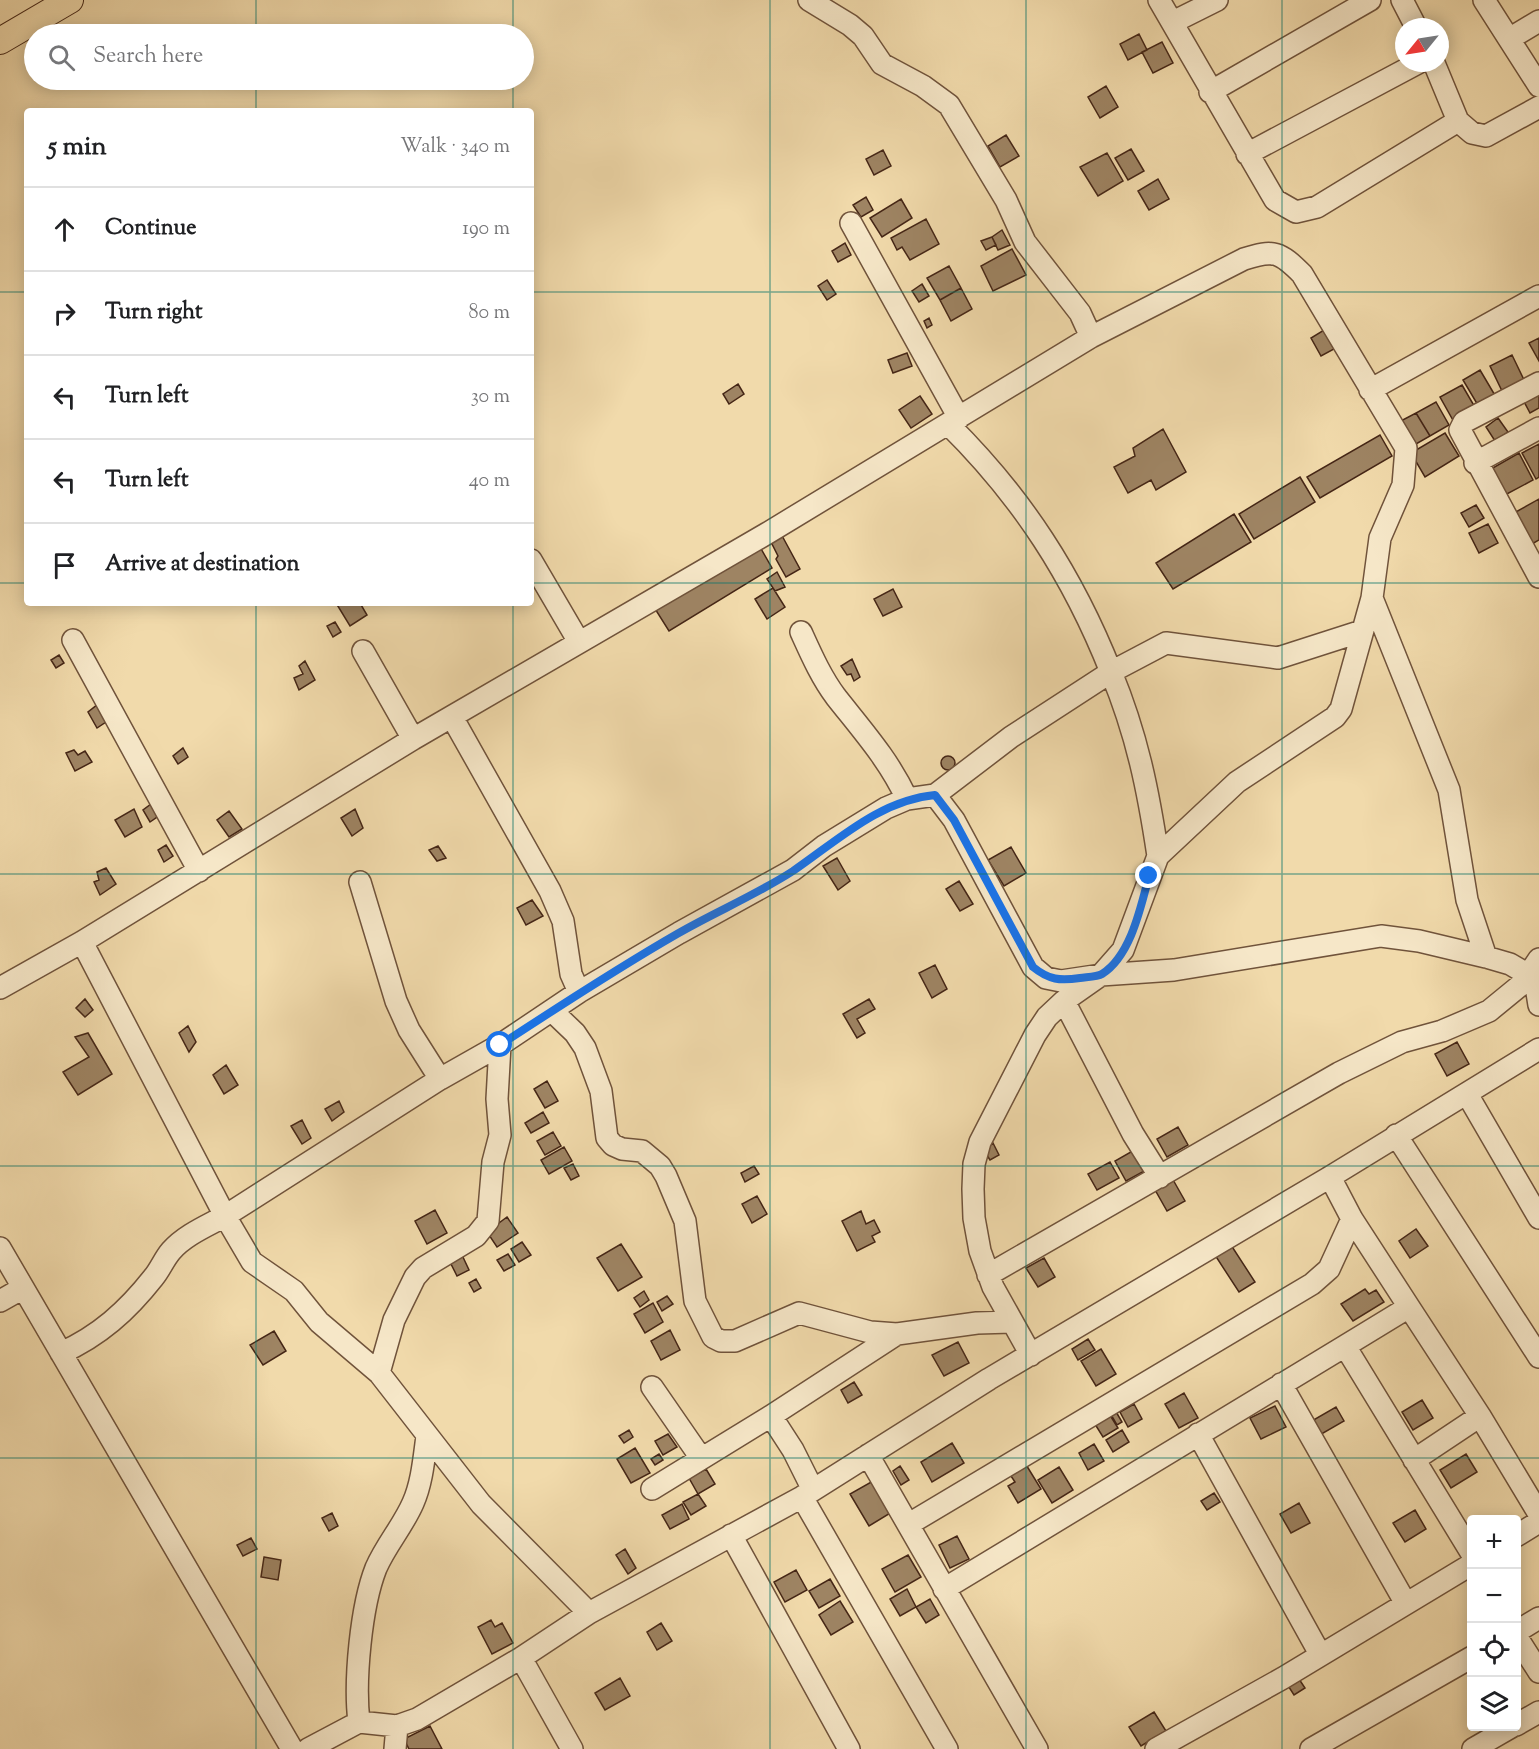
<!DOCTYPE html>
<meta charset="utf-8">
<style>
:root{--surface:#fff;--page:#f2f2f2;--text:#202124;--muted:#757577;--line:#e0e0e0}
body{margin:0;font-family:"Sorts Mill Goudy",serif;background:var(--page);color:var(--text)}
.controls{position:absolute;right:18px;bottom:18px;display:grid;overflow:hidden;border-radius:6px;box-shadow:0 3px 15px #0003}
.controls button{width:54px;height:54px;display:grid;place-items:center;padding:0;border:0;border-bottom:2px solid var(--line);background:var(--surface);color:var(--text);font:30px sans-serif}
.compass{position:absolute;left:1395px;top:18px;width:54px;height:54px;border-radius:50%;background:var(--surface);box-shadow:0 3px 15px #0003;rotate:240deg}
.stop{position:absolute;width:18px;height:18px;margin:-14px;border:4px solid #1a73e8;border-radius:50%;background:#fff}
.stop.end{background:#1a73e8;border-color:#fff;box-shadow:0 2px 6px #0008}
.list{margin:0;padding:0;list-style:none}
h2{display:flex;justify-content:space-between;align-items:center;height:78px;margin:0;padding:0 24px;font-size:26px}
h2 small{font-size:20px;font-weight:400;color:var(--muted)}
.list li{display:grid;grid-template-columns:39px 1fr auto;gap:18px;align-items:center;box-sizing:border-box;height:84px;padding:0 24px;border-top:2px solid var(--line)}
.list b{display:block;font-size:22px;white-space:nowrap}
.list em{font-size:20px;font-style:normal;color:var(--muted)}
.icon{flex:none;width:33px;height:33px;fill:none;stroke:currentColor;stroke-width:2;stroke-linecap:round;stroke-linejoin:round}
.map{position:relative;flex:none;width:1539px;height:1749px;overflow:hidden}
.search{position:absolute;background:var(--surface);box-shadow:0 3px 15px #0003;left:24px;top:24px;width:510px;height:66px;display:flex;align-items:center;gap:15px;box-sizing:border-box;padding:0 21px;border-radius:33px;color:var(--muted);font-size:22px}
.panel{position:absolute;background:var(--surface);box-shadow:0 3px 15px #0003;left:24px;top:108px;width:510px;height:498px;border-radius:6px}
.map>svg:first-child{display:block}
.building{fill:#9e8463;stroke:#452616;stroke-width:1.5}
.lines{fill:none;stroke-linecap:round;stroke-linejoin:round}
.minor-casing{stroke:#70533b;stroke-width:24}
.major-casing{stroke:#452616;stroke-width:28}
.minor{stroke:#f6e7c8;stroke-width:21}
.major{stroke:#f1daab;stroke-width:26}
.route{stroke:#1a73e8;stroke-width:8}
.grid{fill:none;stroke:#0f766e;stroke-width:1.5;stroke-opacity:0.55}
</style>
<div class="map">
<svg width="1539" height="1749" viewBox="0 0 1539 1749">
<rect width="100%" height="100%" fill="#f1daab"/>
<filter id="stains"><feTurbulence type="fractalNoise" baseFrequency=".00333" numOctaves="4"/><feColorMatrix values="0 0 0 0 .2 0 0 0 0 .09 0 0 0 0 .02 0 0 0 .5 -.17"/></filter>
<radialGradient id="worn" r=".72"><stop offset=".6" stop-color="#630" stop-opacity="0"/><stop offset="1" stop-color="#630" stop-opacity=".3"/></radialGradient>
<!-- building -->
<path class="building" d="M1139,34L1147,50L1128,60L1120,44Z
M1162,42L1173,63L1153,73L1142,52Z
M1106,86L1118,107L1100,118L1088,97Z
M1006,135L1019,156L1000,167L988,146Z
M1131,149L1144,171L1128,180L1115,158Z
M883,150L891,166L874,175L866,159Z
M1107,153L1123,181L1098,196L1080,167Z
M1158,179L1169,199L1149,210L1138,191Z
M866,197L873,210L861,217L853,205Z
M901,199L912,218L882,237L870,218Z
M926,219L939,244L910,260L902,247L897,250L891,238Z
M1002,230L1010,245L998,250L992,237Z
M992,237L996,245L986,250L981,241Z
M845,243L851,255L838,262L832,251Z
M1012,249L1026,275L993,291L981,266Z
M949,266L961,288L940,300L927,278Z
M827,280L836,294L827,300L818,286Z
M922,284L929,296L919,302L912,291Z
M961,288L972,309L951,321L940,300Z
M929,318L932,325L927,328L924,321Z
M1324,330L1334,349L1321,356L1311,338Z
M1539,338V361L1529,343Z
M907,353L912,366L893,373L888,360Z
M1512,355L1525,382L1503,393L1490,366Z
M1480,370L1496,397L1479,407L1463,380Z
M738,384L744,394L729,404L723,394Z
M1462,385L1476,409L1454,422L1440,397Z
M1539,392V408L1530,413L1521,396Z
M920,396L932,414L911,428L899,410Z
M1436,402L1449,425L1430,436L1416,413Z
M1416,413L1430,436L1409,448L1395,424Z
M1498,418L1508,432L1495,441L1486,427Z
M1163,429L1186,472L1156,490L1151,480L1128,493L1114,467L1135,456L1133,448Z
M1445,433L1459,456L1425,477L1411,453Z
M1380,435L1392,456L1320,498L1307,477Z
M1539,444V477L1536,479L1522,453Z
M1519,453L1533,480L1505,495L1491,469Z
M1300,477L1315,502L1254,539L1239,514Z
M1539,499V540L1532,544L1514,513Z
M1476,505L1484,518L1469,527L1461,513Z
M1234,514L1251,542L1173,589L1156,563Z
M1488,524L1498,543L1479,553L1469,533Z
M780,532L800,569L786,577L776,559L778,556L769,538Z
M756,540L772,568L669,631L652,604Z
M777,572L785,587L775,591L767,579Z
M773,588L785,607L767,619L755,599Z
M893,589L902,607L883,616L874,599Z
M336,603H360L367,615L350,626Z
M335,622L341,632L333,637L327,626Z
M59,655L64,663L56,668L51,660Z
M852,659L860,677L854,681L851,674L847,675L841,666Z
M305,661L315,680L299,690L294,678L303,674L299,666Z
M97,705L106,722L97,728L88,712Z
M183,748L188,757L178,764L173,756Z
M74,750L78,755L85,751L92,762L75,771L66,753Z
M941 763a7 7 0 1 1 14 0a7 7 0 1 1-14 0Z
M151,804L160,815L150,822L143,810Z
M134,809L142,827L125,837L115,820Z
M355,809L363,828L352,836L341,818Z
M229,811L242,829L229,837L217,820Z
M166,845L173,856L164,862L158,850Z
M438,846L446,858L437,861L429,850Z
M1011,847L1026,873L1004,886L988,860Z
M837,858L850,881L838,890L823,866Z
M106,868L116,884L100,895L94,882L99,880L97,872Z
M959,881L973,904L960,911L946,889Z
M532,900L543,916L526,925L517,908Z
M935,965L947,989L932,998L919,973Z
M85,999L93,1010L85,1017L76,1008Z
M869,999L875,1009L857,1019L865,1033L857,1038L843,1014Z
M188,1026L196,1042L189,1052L179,1033Z
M88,1033L112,1074L78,1095L63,1072L89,1057L75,1037Z
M1457,1042L1469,1064L1447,1076L1435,1054Z
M226,1065L238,1085L224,1094L213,1075Z
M547,1081L558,1101L545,1108L534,1089Z
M339,1101L344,1112L332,1121L325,1109Z
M543,1112L549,1123L531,1133L525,1123Z
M302,1120L311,1138L302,1144L291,1126Z
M1178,1127L1188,1145L1167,1157L1157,1139Z
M553,1132L561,1146L545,1155L537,1141Z
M993,1143L999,1155L990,1160L983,1149Z
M564,1147L572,1161L549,1174L541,1160Z
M1136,1149L1148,1169L1126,1181L1115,1161Z
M1110,1162L1119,1178L1097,1190L1088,1174Z
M573,1164L579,1176L571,1180L564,1168Z
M754,1166L759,1174L745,1182L741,1173Z
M1172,1178L1185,1201L1167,1211L1154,1188Z
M757,1196L767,1214L752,1223L742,1204Z
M435,1210L447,1233L427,1244L415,1221Z
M861,1211L866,1224L874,1220L880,1232L872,1236L875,1242L857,1251L842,1221Z
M507,1217L518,1233L497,1247L487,1232Z
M1416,1229L1428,1246L1410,1258L1399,1241Z
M522,1242L531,1255L519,1262L511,1249Z
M1229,1242L1255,1282L1239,1292L1213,1252Z
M621,1244L642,1277L618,1291L597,1258Z
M508,1254L515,1265L504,1271L497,1260Z
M462,1255L469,1270L457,1276L450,1262Z
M1044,1258L1055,1277L1038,1287L1026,1268Z
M476,1279L481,1288L474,1292L469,1283Z
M1365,1289L1369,1294L1376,1290L1384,1302L1353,1321L1341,1304Z
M644,1291L649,1300L640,1307L634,1298Z
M667,1296L673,1304L662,1311L657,1302Z
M653,1303L663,1322L645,1333L634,1314Z
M670,1330L680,1350L661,1360L651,1341Z
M274,1331L286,1351L263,1365L250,1345Z
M1088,1339L1095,1350L1078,1360L1072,1349Z
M958,1342L969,1363L944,1376L932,1355Z
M1101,1349L1116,1374L1096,1386L1081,1361Z
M854,1382L862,1395L848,1403L841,1390Z
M1184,1393L1198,1418L1179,1428L1165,1404Z
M1422,1400L1433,1418L1413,1430L1402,1412Z
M1134,1404L1142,1419L1128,1427L1120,1412Z
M1275,1406L1286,1427L1261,1439L1250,1418Z
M1336,1407L1344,1421L1318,1436L1310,1422Z
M1115,1410L1122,1422L1117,1425L1110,1413Z
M1108,1412L1118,1428L1103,1437L1093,1421Z
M629,1430L633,1437L624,1443L619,1436Z
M1122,1430L1129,1442L1113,1452L1106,1440Z
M668,1434L677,1447L663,1455L655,1441Z
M952,1443L964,1463L932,1482L921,1462Z
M1094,1444L1104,1461L1088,1470L1079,1453Z
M635,1448L650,1473L631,1483L617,1459Z
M659,1454L663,1460L655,1465L651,1459Z
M1466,1454L1477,1472L1451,1488L1440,1470Z
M1025,1463L1041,1489L1018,1503L1008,1486L1015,1482L1009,1473Z
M900,1466L909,1480L901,1485L893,1471Z
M1059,1467L1073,1490L1052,1503L1038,1480Z
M706,1469L715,1484L698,1494L689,1478Z
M873,1481L892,1512L869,1526L850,1494Z
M1214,1493L1220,1502L1207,1510L1201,1501Z
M698,1494L706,1506L691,1515L683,1502Z
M1299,1503L1310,1523L1291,1533L1280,1514Z
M682,1504L689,1519L670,1529L662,1515Z
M1415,1510L1426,1529L1405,1542L1393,1523Z
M332,1513L338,1526L329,1531L322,1518Z
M957,1536L969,1559L950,1568L939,1545Z
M251,1538L257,1549L243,1556L237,1545Z
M625,1549L636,1568L628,1574L616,1555Z
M908,1555L921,1577L895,1592L882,1569Z
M264,1557L281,1560L278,1580L261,1577Z
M796,1570L807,1590L785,1602L774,1582Z
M830,1579L840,1596L819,1608L809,1591Z
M907,1589L916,1607L900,1616L890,1599Z
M930,1599L939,1615L926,1623L916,1607Z
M840,1601L853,1622L831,1635L819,1615Z
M491,1620L495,1627L502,1623L513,1643L492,1654L478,1627Z
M661,1623L672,1641L657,1650L647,1632Z
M1295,1673L1305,1688L1294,1695L1285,1681Z
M620,1678L630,1696L605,1710L595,1693Z
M1154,1712L1166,1731L1141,1746L1129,1727Z
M430,1726L442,1749H409L404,1739Z"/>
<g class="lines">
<!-- minor casing -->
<g class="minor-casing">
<path id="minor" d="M809,0L850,25L863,36L882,64L923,86L949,105L1006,200L1025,242L1080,313L1091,337
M1159,0L1275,200L1296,212L1317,207L1458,121L1472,133L1486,136L1539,107
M1402,0L1416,27
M1484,0L1539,86
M1173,22L1217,0
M1509,39L1539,21
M1434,63L1458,121
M1210,92L1370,0
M1247,154L1418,63
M851,223L959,418
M1539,383L1464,422L1460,430L1539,577
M1370,390L1539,296
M1475,463L1539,428
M531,560L579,642
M1372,598L1449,790L1467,900L1486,957
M801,632C811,654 821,677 836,697C862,730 889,760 907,799
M73,640L199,871
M363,651L413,739
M452,717L550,891L563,921L571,974L579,992
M935,795L954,820L1033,967L1046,978L1061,981L1101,975L1174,970L1381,936L1419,941L1486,957L1510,964L1539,981
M1158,856C1148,789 1137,735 1111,672L1166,643L1278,658L1362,631
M360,882L396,1001L409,1030L440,1079
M82,942L225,1216L440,1079L500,1045L579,992L679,933L793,870L824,846L886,808L907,799L935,795L1011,737L1111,672C1073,576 1022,497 948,424
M1535,980L1539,1005
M0,988L82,942L413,739L766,534L1091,337L1244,259C1274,249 1280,252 1302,274L1406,448L1403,485L1380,538L1372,598L1341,709L1335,717L1237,782L1158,856L1123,950L1101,975L1064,1001L1047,1017L1035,1035L980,1142L974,1164L973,1189L974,1218L980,1251L993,1287L1031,1355
M1064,1001L1133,1134L1160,1177
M552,1011L575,1033L585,1048L601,1091L607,1138L613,1145L622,1149L642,1151L660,1166L666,1176L685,1221L695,1301L713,1337L721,1341H735L799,1313L870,1332L897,1334L977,1323L1012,1322
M1467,1094L1539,1218
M1396,1135L1539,1357
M1330,1177L1352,1219L1409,1307
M0,1248L292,1749
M988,1275L1339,1073L1402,1042L1442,1031L1489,1011L1522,984L1539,959
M0,1301L23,1288
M61,1353C99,1336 127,1311 153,1278C160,1270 164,1259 171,1251C185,1235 207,1226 225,1216L252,1262L294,1291L319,1322L379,1373L481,1504L589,1613
M379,1373L394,1320L415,1277L423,1268L476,1236L488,1221L493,1162L500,1135L497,1099L500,1045
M1281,1384L1405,1602
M652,1387L701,1458
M771,1416L897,1334
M1198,1434L1320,1654
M868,1455L1037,1749
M1414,1460L1480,1416
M652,1489L771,1416L793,1450L813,1490
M802,1497L947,1749
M909,1524L1312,1284L1329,1269L1352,1219
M731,1535L849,1749
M1516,1536L1539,1522
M1472,1554L1345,1346L1409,1307L1480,1416L1539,1514
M944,1589L1345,1346
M1516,1632L1539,1618
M1516,1636L1539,1672
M521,1658L572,1749
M359,1722C354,1681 361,1606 376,1568C386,1545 403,1526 413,1503C422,1483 424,1458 427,1436
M1516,1725L1539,1712
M308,1749L359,1722L397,1726L417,1719L521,1658L589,1613L802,1497L989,1379L1330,1177L1539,1049
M395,1749L397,1726
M1156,1749L1283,1678L1472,1564
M1311,1749L1472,1657
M1473,1749L1513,1726"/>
</g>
<!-- major casing -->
<g class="major-casing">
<path id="major" d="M0,41L70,0"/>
</g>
<!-- minor -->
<use href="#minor" class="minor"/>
<!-- major -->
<use href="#major" class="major"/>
</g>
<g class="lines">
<!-- route -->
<path class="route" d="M500,1045C558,1007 616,969 677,934C715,912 756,895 793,871C837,841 880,800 935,795L954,820L1033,967C1049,980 1060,981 1080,978C1086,977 1097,977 1102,974C1131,956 1141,906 1149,876"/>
</g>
<!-- grid -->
<path class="grid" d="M256,0V34M513,0V34M770,0V1749M1026,0V1749M1282,0V1749M256,80V111M513,80V111M0,292H27M531,292H1539M0,583H27M531,583H1539M256,603V1749M513,603V1749M0,874H1539M0,1166H1539M0,1458H1539"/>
<rect width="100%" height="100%" filter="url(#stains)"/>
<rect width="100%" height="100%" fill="url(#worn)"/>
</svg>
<div class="controls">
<button>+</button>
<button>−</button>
<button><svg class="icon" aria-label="locate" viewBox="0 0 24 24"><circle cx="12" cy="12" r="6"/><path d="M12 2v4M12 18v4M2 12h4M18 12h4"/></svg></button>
<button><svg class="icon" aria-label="layers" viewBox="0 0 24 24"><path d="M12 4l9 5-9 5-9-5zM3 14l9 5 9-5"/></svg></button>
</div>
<svg class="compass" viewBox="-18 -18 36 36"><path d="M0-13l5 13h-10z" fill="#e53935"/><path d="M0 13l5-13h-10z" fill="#757577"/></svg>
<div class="stop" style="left:500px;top:1045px"></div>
<div class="stop end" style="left:1149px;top:876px"></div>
<div class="search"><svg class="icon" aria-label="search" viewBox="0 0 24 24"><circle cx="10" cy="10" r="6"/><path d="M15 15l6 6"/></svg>Search here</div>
<section class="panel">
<h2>5 min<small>Walk · 340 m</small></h2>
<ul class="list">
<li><svg class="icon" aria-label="ahead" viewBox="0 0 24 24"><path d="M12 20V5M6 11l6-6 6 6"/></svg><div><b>Continue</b></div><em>190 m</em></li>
<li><svg class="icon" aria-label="right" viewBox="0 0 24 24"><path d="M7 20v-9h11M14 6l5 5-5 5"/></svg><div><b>Turn right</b></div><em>80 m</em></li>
<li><svg class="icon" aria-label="left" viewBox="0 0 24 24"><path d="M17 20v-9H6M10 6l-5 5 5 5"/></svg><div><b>Turn left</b></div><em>30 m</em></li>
<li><svg class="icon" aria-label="left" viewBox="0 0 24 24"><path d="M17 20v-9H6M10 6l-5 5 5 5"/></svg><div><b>Turn left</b></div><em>40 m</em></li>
<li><svg class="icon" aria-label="arrive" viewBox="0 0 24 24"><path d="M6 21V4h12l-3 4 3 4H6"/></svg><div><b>Arrive at destination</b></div></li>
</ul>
</section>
</div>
